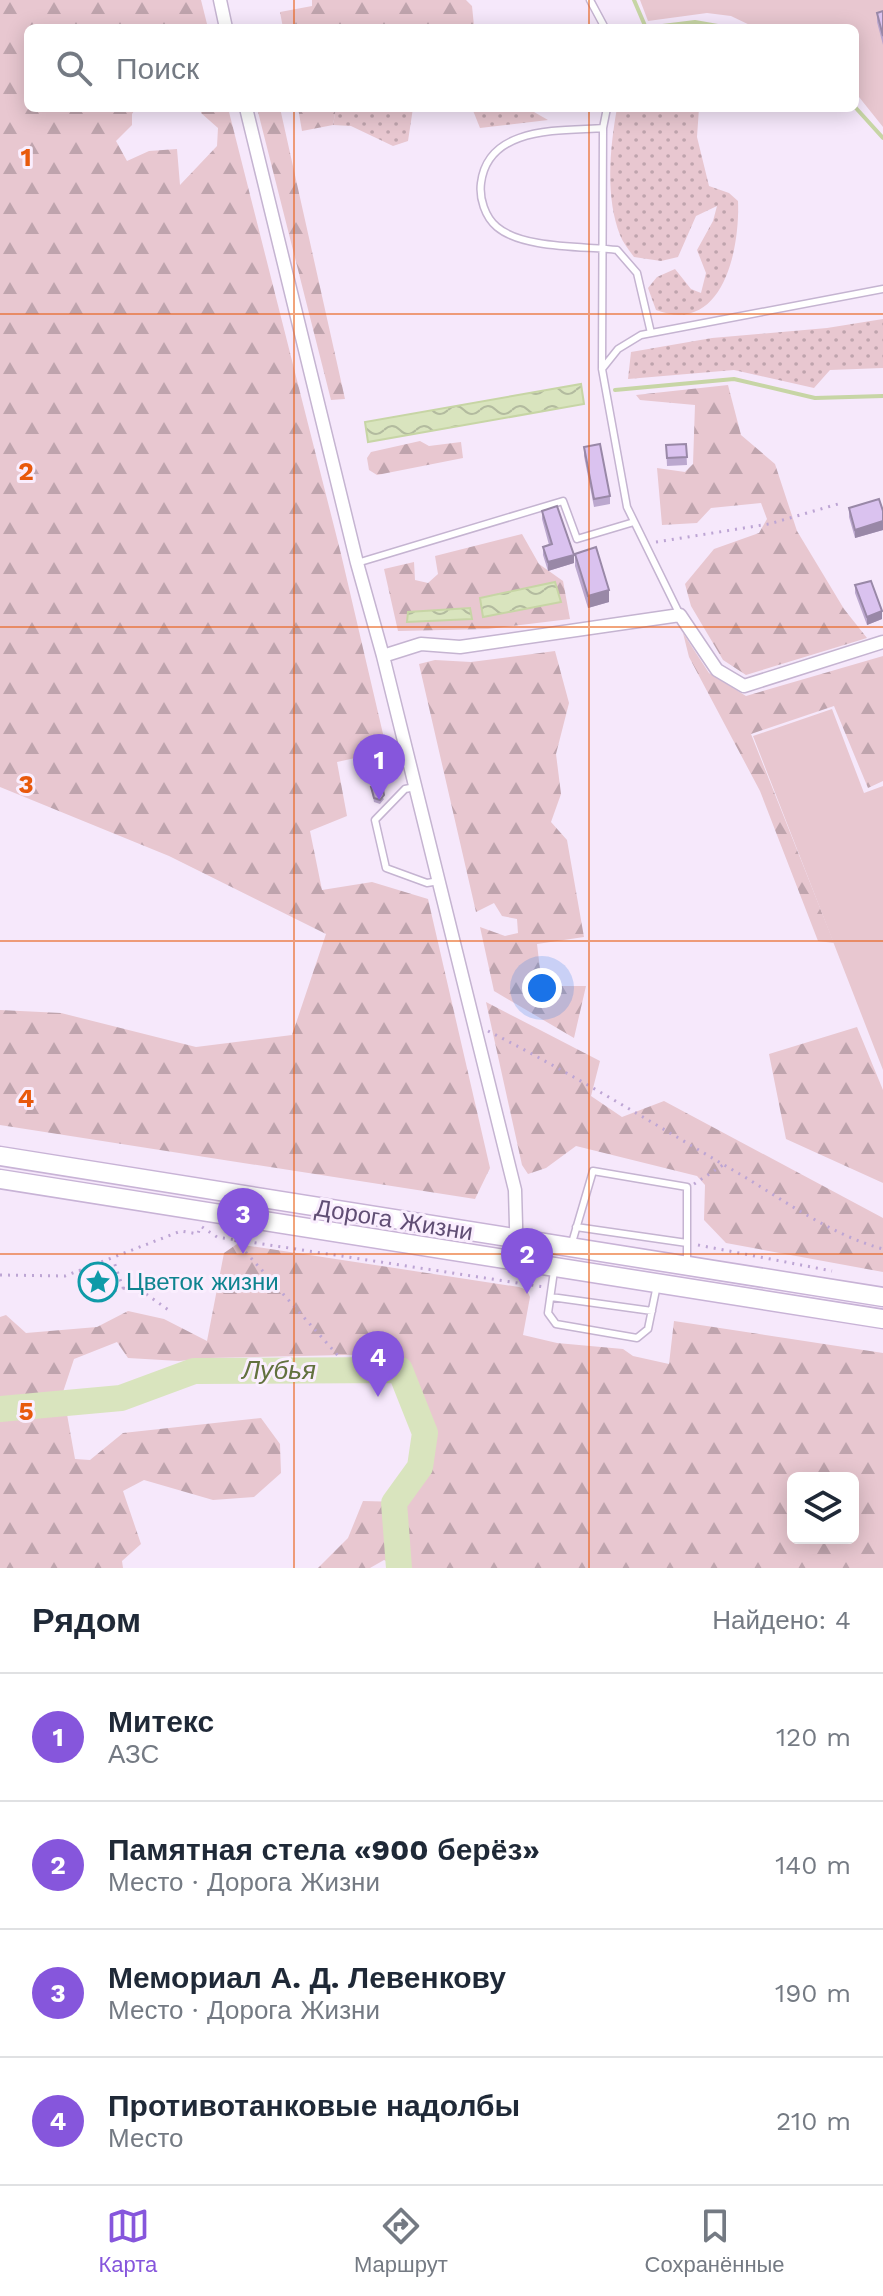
<!DOCTYPE html>
<html lang="ru">
<meta charset="utf-8">
<style>
:root{--surface:#fff;--page:#f2f2f3;--text:#1f2937;--muted:#747a83;--line:#e0e1e3;--accent:#8656dc}
body{margin:0;font-family:"Work Sans",sans-serif;background:var(--page);color:var(--text)}
.controls{position:absolute;right:24px;bottom:24px;display:grid;overflow:hidden;border-radius:12px;box-shadow:0 4px 20px #0003}
.controls button{width:72px;height:72px;display:grid;place-items:center;padding:0;border:0;border-bottom:2px solid var(--line);background:var(--surface);color:var(--text);font:40px sans-serif}
.you{position:absolute;left:542px;top:988px;width:28px;height:28px;margin:-20px;border:6px solid #fff;border-radius:50%;background:#1a73e8;box-shadow:0 0 0 12px #1a73e833}
.badge{display:grid;place-items:center;width:52px;height:52px;border-radius:50%;background:var(--accent);color:#fff;font-size:26px;font-weight:700}
.pin{position:absolute;translate:-50% -66px;filter:drop-shadow(0 2px 4px #0008)}
.pin::after{content:'';position:absolute;top:42px;width:28px;height:24px;background:inherit;clip-path:polygon(0 0,100% 0,50% 100%)}
.list{margin:0;padding:0;list-style:none}
h2{display:flex;justify-content:space-between;align-items:center;height:104px;margin:0;padding:0 32px;font-size:34px}
h2 small{font-size:26px;font-weight:400;color:var(--muted)}
.list li{display:grid;grid-template-columns:52px 1fr auto;gap:24px;align-items:center;box-sizing:border-box;height:128px;padding:0 32px;border-top:2px solid var(--line)}
.list b{display:block;font-size:30px;white-space:nowrap}
.list p{margin:0;font-size:26px;white-space:nowrap;color:var(--muted)}
.list em{font-size:26px;font-style:normal;color:var(--muted)}
.icon{flex:none;width:44px;height:44px;fill:none;stroke:currentColor;stroke-width:2;stroke-linecap:round;stroke-linejoin:round}
.map{position:relative;flex:none;width:883px;height:1568px;overflow:hidden}
.search{position:absolute;background:var(--surface);box-shadow:0 4px 20px #0003;left:24px;right:24px;top:24px;height:88px;display:flex;align-items:center;gap:20px;box-sizing:border-box;padding:0 28px;border-radius:12px;color:var(--muted);font-size:30px}
.sheet{height:616px;background:var(--surface)}
nav{display:flex;justify-content:space-around;align-items:center;box-sizing:border-box;height:112px;border-top:2px solid var(--line);background:var(--surface);font-size:22px;color:var(--muted)}
nav a{display:grid;justify-items:center;gap:4px}
nav .on{color:var(--accent)}
.map>svg:first-child{display:block}
.grass{fill:url(#grass-dots)}
.forest{fill:url(#forest-firs);fill-rule:evenodd}
.green{fill:#e8c7d0}
.water{fill:url(#water-waves);stroke:#c7d5a5;stroke-width:2}
.lines{fill:none;stroke-linecap:round;stroke-linejoin:round}
.stream{stroke:#c7d5a5;stroke-width:4}
.river{stroke:#d9e4be;stroke-width:26}
.service-casing{stroke:#c5b4d1;stroke-width:9}
.minor-casing{stroke:#c5b4d1;stroke-width:15}
.secondary-casing{stroke:#c8b3d6;stroke-width:21}
.path{stroke:#bda5d4;stroke-width:3;stroke-dasharray:2 6;stroke-linecap:butt}
.service{stroke:#fff;stroke-width:6}
.minor{stroke:#fff;stroke-width:12}
.secondary{stroke:#fff;stroke-width:18}
.wall{fill:#bba7ce}
.shaded-wall{fill:#9988a7}
.building{fill:#dac2ef;stroke:#9988a7;stroke-width:2}
.grid{fill:none;stroke:#e8590c;stroke-width:2;stroke-opacity:0.55}
.labels{text-anchor:middle;dominant-baseline:central;stroke-width:6;stroke-linejoin:round;paint-order:stroke}
.street-label{font-size:24px;fill:#604e74;stroke:#faeefe}
.culture-label{font-size:24px;fill:#0d838f;stroke:#faeefe;text-anchor:start}
.water-label{font-size:26px;font-style:italic;fill:#62713e;stroke:#faeefe}
.grid-label{font-size:26px;text-anchor:middle;font-weight:bold;fill:#e8590c;stroke:#faeefe;stroke-width:6;stroke-linejoin:round;paint-order:stroke}
</style>
<div class="map">
<svg width="883" height="1568" viewBox="0 0 883 1568">
<defs>
<pattern id="grass-dots" width="8" height="8" patternUnits="userSpaceOnUse" patternTransform="scale(2)"><rect width="8" height="8" fill="#e8c7d0"/><path d="M2 2h.1M6 6h.1" fill="none" stroke="#bfa4ad" stroke-width="1.8" stroke-linecap="round"/></pattern>
<pattern id="forest-firs" width="22" height="20" patternUnits="userSpaceOnUse" patternTransform="scale(2)"><rect width="22" height="20" fill="#e8c7d0"/><path d="M5 1l3.5 6h-7zM16 11l3.5 6h-7z" fill="#bfa4ad"/></pattern>
<pattern id="water-waves" width="16" height="10" patternUnits="userSpaceOnUse" patternTransform="scale(2)"><rect width="16" height="10" fill="#d9e4be"/><path d="M0 5q4-4 8 0t8 0" fill="none" stroke="#b3bb9f"/></pattern>
</defs>
<rect width="100%" height="100%" fill="#f6e8fb"/>
<!-- grass -->
<path class="grass" d="M336,108H413L408,141L393,146L351,126L333,125Z
M472,108H527L548,120L480,128Z
M617,108H699L697,137L709,186L729,193L738,201C740,249 723,336 656,310L648,288L657,277L675,269L691,289L701,293L706,273L697,250L713,221L717,206L696,216L678,257L661,261L634,257C629,250 623,243 620,235C605,197 610,147 617,108Z
M883,319V368L830,370L814,388L734,370L628,379L631,352L712,338L827,328Z"/>
<!-- forest -->
<path class="forest" d="M0,0H201L208,28H28V108H136L132,114V125L116,141L127,161L149,151L177,149L180,185L217,146L218,128L201,113V108H228L341,554L387,751L337,762L347,816L310,831L322,890L372,882L428,899L490,1168L475,1199L0,1125V1010L61,1013L196,1047L292,1035L326,934L169,856L0,787Z
M312,0H466L472,6L474,26H538L539,28H283L280,12L312,6Z
M257,108H280L345,399L331,400Z
M298,108H336L333,125L302,131Z
M728,385L741,435L775,464L797,531L844,609L867,638L746,675L723,660L691,606L685,584L714,549L759,533L767,519L761,503L711,508L697,523L662,525L657,468L685,472L693,464L695,405L640,400L636,395Z
M420,441L429,446L461,442L463,458L377,475L369,470L367,458L371,452Z
M522,534L539,564L563,581L570,619L488,629L398,631L384,569L414,562L415,580L428,583L438,574L435,556Z
M683,633L709,673L746,696L883,656V781L868,788L834,706L751,734L834,943L818,941L760,791L689,657Z
M555,651L569,703L556,754L561,794L551,822L567,840L584,937L537,944L542,986H586L574,1038L494,991L480,927L505,936L518,933L517,919L502,916L494,903L476,912L419,664L435,660L471,662Z
M486,1002L600,1061L591,1096L622,1117L664,1101L883,1218V1272L726,1243L704,1220L705,1185L697,1176L576,1146L546,1168L528,1174L522,1165Z
M857,1027L883,1090V1183L786,1139L769,1054Z
M237,1244L519,1287L527,1290L530,1297L523,1335L557,1343L623,1349L633,1356L669,1364L674,1321L883,1353V1568H401L384,1560L370,1568H318L348,1538L363,1501L402,1502L427,1473L432,1433L410,1373L390,1354L209,1358L179,1361L128,1358L117,1342L74,1359L63,1392L75,1459L90,1460L123,1433L261,1418L280,1444L281,1473L254,1497L213,1500L144,1480L123,1491L141,1544L122,1561L123,1568H0V1317L6,1315L26,1333L97,1327L128,1311L164,1319L207,1341L224,1253ZM793,1478H853V1538H793Z"/>
<!-- green -->
<path class="green" d="M640,0H883V127L855,92V28H756L731,16L707,13L648,21Z
M832,709L864,793L883,786V1070L753,736Z"/>
<!-- water -->
<path class="water" d="M581,384L584,404L368,442L365,422Z
M555,582L561,602L483,617L480,598Z
M470,608L472,619L407,622L408,612Z"/>
<g class="lines">
<!-- stream -->
<path class="stream" d="M634,0L646,28L695,22L729,28
M855,107L883,138
M615,390L734,379L815,398L883,396"/>
<!-- river -->
<path class="river" d="M0,1409L121,1398L194,1371L400,1370L425,1433L420,1467L394,1503L399,1568"/>
<!-- service casing -->
<g class="service-casing">
<path id="service" d="M590,0L605,28
M607,108L603,128L602,369L627,507L680,615
M603,128C559,131 488,126 481,183C479,198 485,217 497,227C523,249 584,246 617,250L637,273L651,333
M602,369L618,349L641,335L883,289
M357,563L563,501L577,539L634,522
M415,787L405,789L375,820L386,868L427,883L439,881
M576,1227L687,1243
M571,1246L593,1171L687,1187V1263
M554,1271L548,1313L556,1324L637,1338L648,1329L657,1285
M551,1297L652,1311"/>
</g>
<!-- minor casing -->
<g class="minor-casing">
<path id="minor" d="M220,0L226,28
M246,108L357,563L383,656L515,1190L517,1261
M383,656L421,644L460,647L680,615L717,670L744,686L883,642"/>
</g>
<!-- secondary casing -->
<g class="secondary-casing">
<path id="secondary" d="M0,1156L883,1297
M0,1179L883,1319"/>
</g>
<!-- path -->
<path class="path" d="M656,542L769,524L838,504
M488,1031C575,1075 659,1127 743,1176C788,1203 832,1235 883,1249
M694,1184L723,1165
M202,1227L217,1237L544,1287
M235,1240L341,1359
M698,1245L832,1271
M80,1270L91,1299L123,1288L113,1259
M0,1275L65,1276L181,1231L198,1234L200,1226
M123,1288L146,1294L170,1311"/>
<!-- service -->
<use href="#service" class="service"/>
<!-- minor -->
<use href="#minor" class="minor"/>
<!-- secondary -->
<use href="#secondary" class="secondary"/>
</g>
<!-- wall -->
<path class="wall" d="M883,11V45L877,22V13Z
M686,444L687,465L667,466L666,445Z
M584,447L610,496V504L594,507L584,456Z
M849,508L883,511V530L855,538L849,517Z
M542,511L574,563L548,571L543,555V547L549,545L542,519Z
M575,554L609,602L588,608L575,566Z
M855,585L882,619L867,625L855,593Z
M371,787L384,799L380,804L374,802Z"/>
<!-- shaded-wall -->
<path class="shaded-wall" d="M883,521V530L855,538V530Z
M574,555V563L548,571V562Z
M609,590V602L588,608V596Z
M882,611V619L867,625V617Z"/>
<!-- building -->
<path class="building" d="M883,11V36L877,13Z
M600,444L610,496L594,499L584,447Z
M686,444L687,457L667,458L666,445Z
M879,499L883,511V521L855,530L849,508Z
M557,506L574,555L548,562L543,547L552,544L542,511Z
M596,547L609,590L588,596L575,554Z
M871,581L882,611L867,617L855,585Z
M382,784L384,795L380,800L374,798L371,787Z"/>
<!-- grid -->
<path class="grid" d="M294,0V28M589,0V28M294,108V1568M589,108V1568M0,314H883M0,627H883M0,941H883M0,1254H883"/>
<!-- icons -->
<defs>
<g id="sight-ring" transform="scale(2)"><circle r="9.5" fill="#faeefe" stroke="#0f9aa8" stroke-width="1.5"/><path d="M0-6L1.8-2.2L6-1.7L2.9 1.2L3.7 5.4L0 3.3L-3.7 5.4L-2.9 1.2L-6-1.7L-1.8-2.2Z" fill="#0f9aa8"/></g>
</defs>
<g fill-rule="evenodd">
<use href="#sight-ring" x="98" y="1282"/>
</g>
<g class="labels">
<!-- street labels -->
<g class="street-label">
<text transform="translate(394 1220) rotate(9)">Дорога Жизни</text>
</g>
<!-- culture labels -->
<g class="culture-label">
<text x="126" y="1282">Цветок жизни</text>
</g>
<!-- water labels -->
<g class="water-label">
<text x="279" y="1370">Лубья</text>
</g>
</g>
<g class="grid-label">
<text x="26" y="166">1</text>
<text x="26" y="480">2</text>
<text x="26" y="793">3</text>
<text x="26" y="1107">4</text>
<text x="26" y="1420">5</text>
</g>
</svg>
<div class="controls">
<button><svg class="icon" aria-label="layers" viewBox="0 0 24 24"><path d="M12 4l9 5-9 5-9-5zM3 14l9 5 9-5"/></svg></button>
</div>
<div class="you"></div>
<div class="pin badge" style="left:379px;top:800px">1</div>
<div class="pin badge" style="left:527px;top:1294px">2</div>
<div class="pin badge" style="left:243px;top:1254px">3</div>
<div class="pin badge" style="left:378px;top:1397px">4</div>
<div class="search"><svg class="icon" aria-label="search" viewBox="0 0 24 24"><circle cx="10" cy="10" r="6"/><path d="M15 15l6 6"/></svg>Поиск</div>
</div>
<section class="sheet">
<h2>Рядом<small>Найдено: 4</small></h2>
<ul class="list">
<li><span class="badge">1</span><div><b>Митекс</b><p>АЗС</p></div><em>120 m</em></li>
<li><span class="badge">2</span><div><b>Памятная стела «900 берёз»</b><p>Место · Дорога Жизни</p></div><em>140 m</em></li>
<li><span class="badge">3</span><div><b>Мемориал А. Д. Левенкову</b><p>Место · Дорога Жизни</p></div><em>190 m</em></li>
<li><span class="badge">4</span><div><b>Противотанковые надолбы</b><p>Место</p></div><em>210 m</em></li>
</ul>
</section>
<nav>
<a class="on"><svg class="icon" aria-label="map" viewBox="0 0 24 24"><path d="M3 6l6-2 6 2 6-2v14l-6 2-6-2-6 2zM9 4v14M15 6v14"/></svg>Карта</a>
<a><svg class="icon" aria-label="directions" viewBox="0 0 24 24"><path d="M12 3l9 9-9 9-9-9zM9 14v-3h6M13 9l2 2-2 2"/></svg>Маршрут</a>
<a><svg class="icon" aria-label="saved" viewBox="0 0 24 24"><path d="M7 4h10v16l-5-4-5 4z"/></svg>Сохранённые</a>
</nav>
